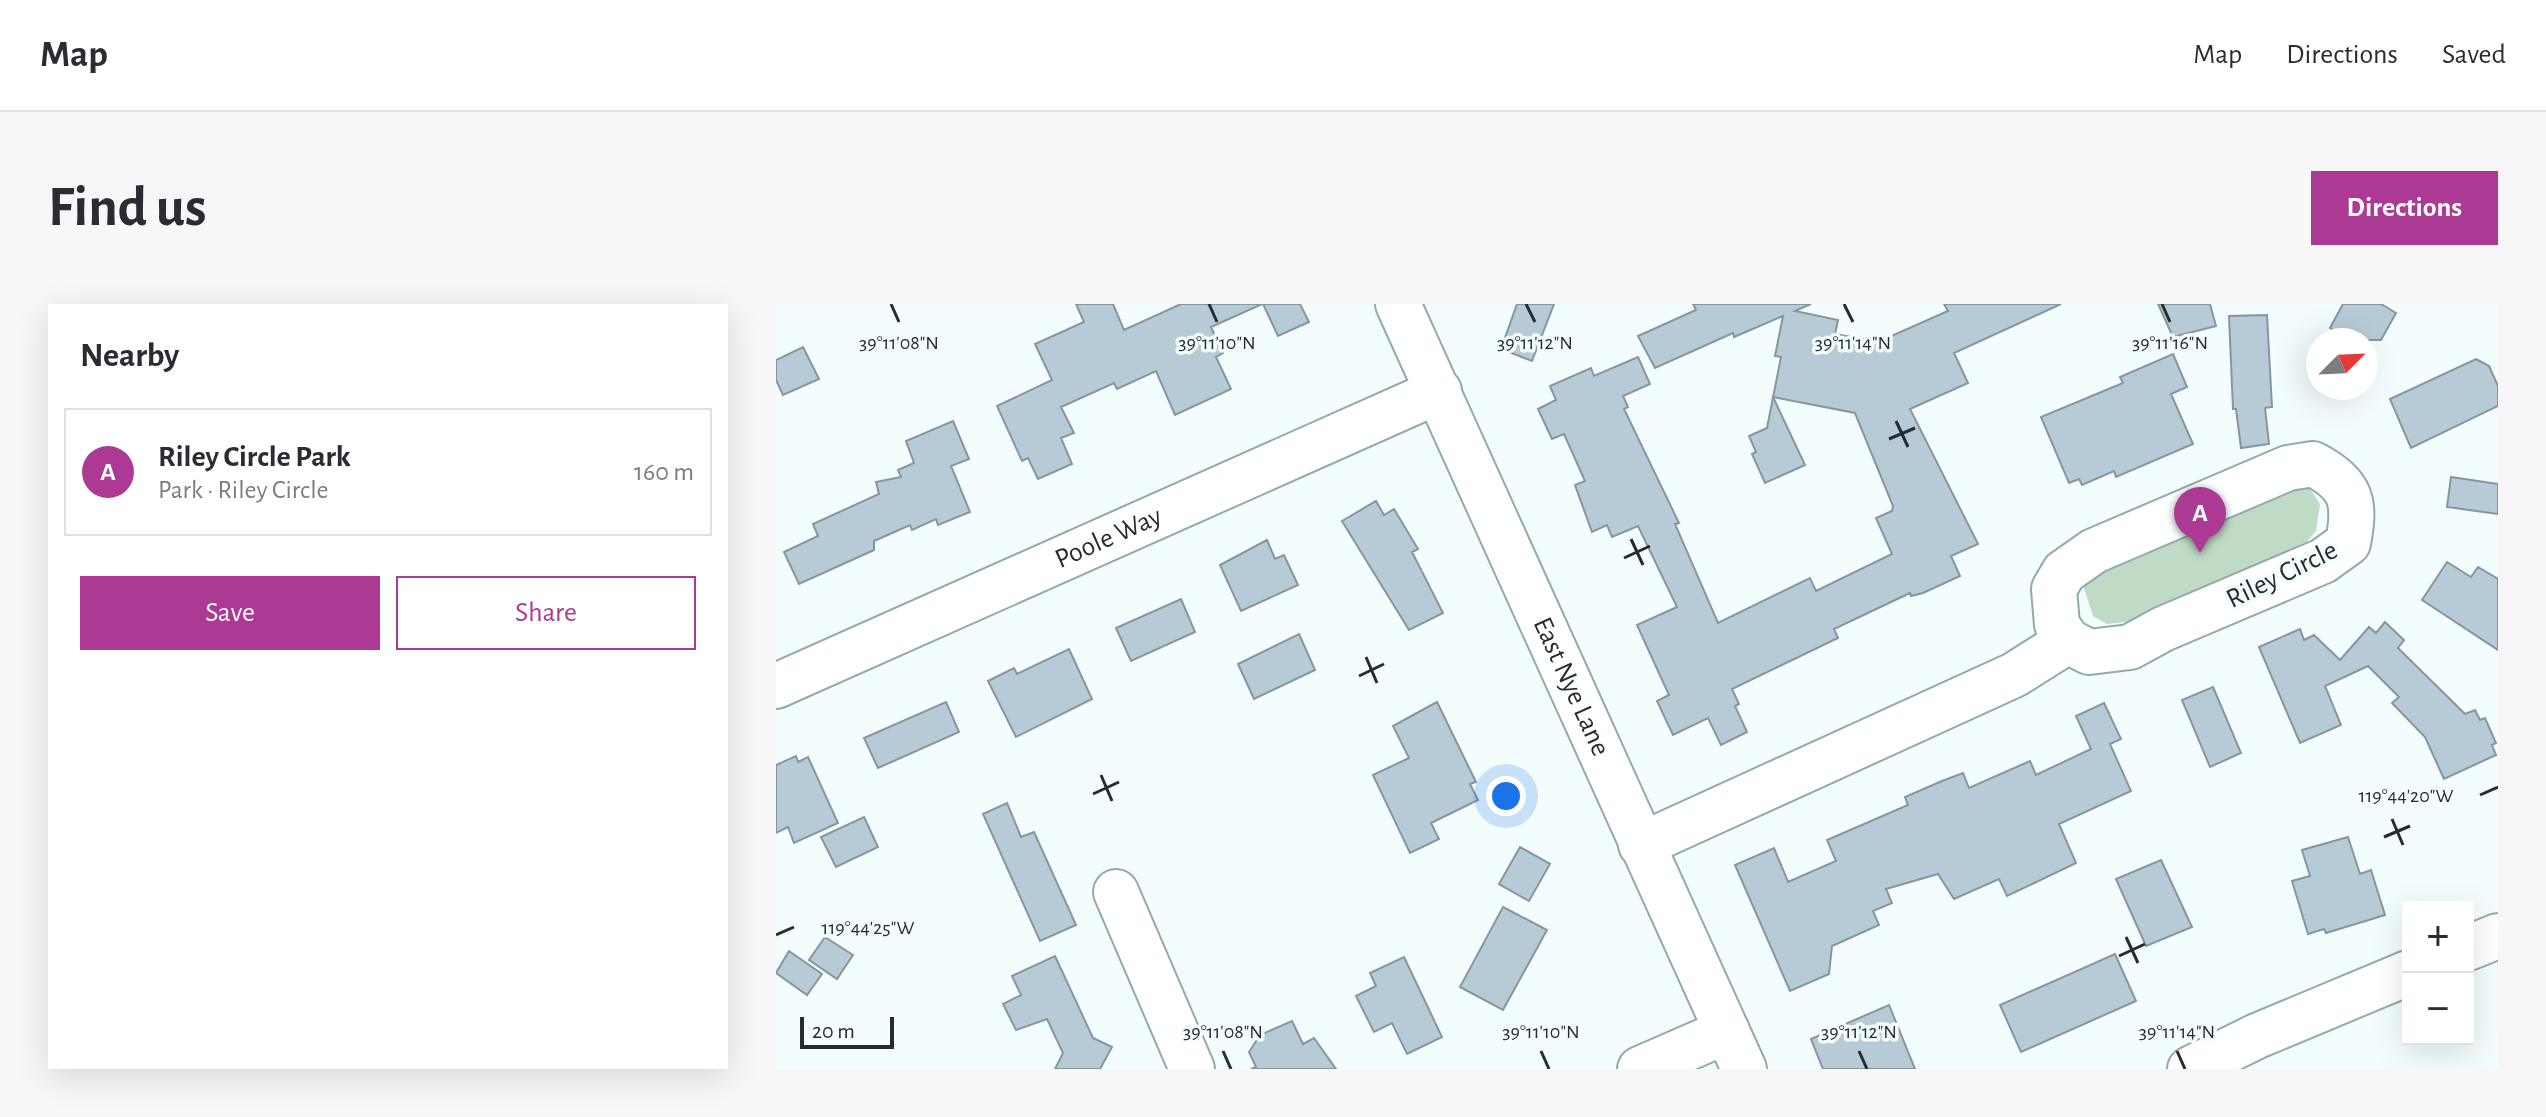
<!DOCTYPE html>
<meta charset="utf-8">
<style>
:root{--surface:#fff;--page:#f7f7f7;--text:#2b2b33;--muted:#7c7c81;--line:#e1e1e2;--accent:#ac3993}
body{margin:0;font-family:"Alegreya Sans",sans-serif;background:var(--page);color:var(--text)}
.controls{position:absolute;right:24px;bottom:24px;display:grid;overflow:hidden;border-radius:0px;box-shadow:0 8px 32px #0002}
.controls button{width:72px;height:72px;display:grid;place-items:center;padding:0;border:0;border-bottom:2px solid var(--line);background:var(--surface);color:var(--text);font:40px sans-serif}
.compass{position:absolute;left:1530px;top:24px;width:72px;height:72px;border-radius:50%;background:var(--surface);box-shadow:0 8px 32px #0002;rotate:66deg}
.scale{position:absolute;left:24px;bottom:20px;width:94px;box-sizing:border-box;padding-left:8px;border:4px solid #242e2f;border-top:0;font-size:22px;line-height:28px;white-space:nowrap;color:#242e2f;-webkit-text-stroke:6px #f3fdfe;paint-order:stroke}
.you{position:absolute;left:730px;top:492px;width:28px;height:28px;margin:-20px;border:6px solid #fff;border-radius:50%;background:#1a73e8;box-shadow:0 0 0 12px #1a73e833}
.badge{display:grid;place-items:center;width:52px;height:52px;border-radius:50%;background:var(--accent);color:#fff;font-size:26px;font-weight:700}
.pin{position:absolute;translate:-50% -66px;filter:drop-shadow(0 2px 4px #0008)}
.pin::after{content:'';position:absolute;top:42px;width:28px;height:24px;background:inherit;clip-path:polygon(0 0,100% 0,50% 100%)}
.list{margin:0;padding:0;list-style:none}
h2{display:flex;justify-content:space-between;align-items:center;height:104px;margin:0;padding:0 32px;font-size:34px}
h2 small{font-size:26px;font-weight:400;color:var(--muted)}
.list li{display:grid;grid-template-columns:52px 1fr auto;gap:24px;align-items:center;box-sizing:border-box;height:128px;margin:0 16px 16px;padding:0 16px;border:2px solid var(--line);border-radius:0px}
.list b{display:block;font-size:30px;white-space:nowrap}
.list p{margin:0;font-size:26px;white-space:nowrap;color:var(--muted)}
.list em{font-size:26px;font-style:normal;color:var(--muted)}
.actions{display:flex;gap:16px;padding:24px 32px}
.actions a{flex:1;padding:18px 0;border:2px solid var(--accent);border-radius:0px;text-align:center;font-size:28px;color:var(--accent)}
.actions .main{background:var(--accent);color:#fff}
.map{position:relative;flex:none;width:1722px;height:765px;overflow:hidden;border-radius:0px}
header{display:flex;align-items:center;gap:48px;box-sizing:border-box;height:112px;padding:0 40px;background:var(--surface);border-bottom:2px solid var(--line)}
header strong{font-size:38px}
nav{display:flex;gap:44px;margin-inline-start:auto;font-size:28px}
.intro{display:flex;align-items:center;justify-content:space-between;box-sizing:border-box;height:192px;padding:0 48px}
h1{margin:0;font-size:56px}
.button{padding:20px 36px;border-radius:0px;background:var(--accent);color:#fff;font-size:28px;font-weight:700}
main{display:flex;gap:48px;padding:0 48px}
aside{flex:1;background:var(--surface);border-radius:0px;box-shadow:0 8px 32px #0002}
.map>svg:first-child{display:block}
.green{fill:#bfdac5}
.building{fill:#b7cbd6;stroke:#8497a1;stroke-width:2}
.lines{fill:none;stroke-linecap:round;stroke-linejoin:round}
.minor-casing{stroke:#92aaac;stroke-width:48}
.minor{stroke:#fff;stroke-width:44}
.ticks{fill:none;stroke:#242e2f;stroke-width:3}
.labels{text-anchor:middle;dominant-baseline:central;stroke-width:7;stroke-linejoin:round;paint-order:stroke}
.street-label{font-size:28px;fill:#242e2f;stroke:#f3fdfe}
.ticks-label{font-size:20px;text-anchor:middle;fill:#242e2f;stroke:#f3fdfe;stroke-width:7;stroke-linejoin:round;paint-order:stroke}
</style>
<header>
<strong>Map</strong>
<nav><a>Map</a><a>Directions</a><a>Saved</a></nav>
</header>
<div class="intro"><h1>Find us</h1><a class="button">Directions</a></div>
<main>
<aside>
<h2>Nearby<small></small></h2>
<ul class="list">
<li><span class="badge">A</span><div><b>Riley Circle Park</b><p>Park · Riley Circle</p></div><em>160 m</em></li>
</ul>
<div class="actions"><a class="main">Save</a><a>Share</a></div>
</aside>
<div class="map">
<svg width="1722" height="765" viewBox="0 0 1722 765">
<rect width="100%" height="100%" fill="#f3fdfe"/>
<!-- green -->
<path class="green" d="M1522,179L1534,185L1544,200L1540,227L1528,241L1351,318L1331,320L1317,312L1307,281L1314,267Z"/>
<!-- building -->
<path class="building" d="M300,0H337L348,26L405,0H486L435,23L447,49L440,53L455,85L399,111L380,67L341,85L338,79L285,103L298,129L285,134L296,160L262,175L252,154L246,157L221,102L276,76L259,40L308,18Z
M487,0H524L533,18L502,32Z
M741,0H778L756,57L725,45Z
M917,0H1035L1019,7L1062,16L1059,30L1102,38L1172,7L1168,0H1285L1178,49L1192,79L1134,105L1202,240L1175,252L1184,272L1147,289L1135,292L1134,289L1058,325L1062,334L956,385L963,400L959,402L971,428L945,441L932,414L897,431L881,397L893,391L861,321L901,303L862,222L836,233L831,221L816,228L799,181L809,177L788,130L776,135L762,105L780,96L774,82L815,64L818,72L862,53L874,80L847,92L852,103L848,105L903,219L899,220L942,319L1034,274L1040,287L1116,250L1100,214L1116,207L1117,202L1079,109L997,93L1029,161L989,179L976,150L980,148L973,132L991,124L1005,53L999,52L1007,12L958,33L957,29L879,64L862,32L920,6Z
M1382,0H1434L1440,22L1397,33Z
M1567,0H1605L1620,9L1605,36H1574L1554,24Z
M1491,11L1496,103L1489,104L1493,140L1465,144L1460,105H1457L1453,12Z
M27,43L43,75L7,91L0,76V56Z
M1397,50L1411,83L1395,90L1417,140L1340,173L1338,167L1306,181L1303,175L1293,179L1265,113L1347,79L1344,73Z
M1700,55L1713,62L1722,82V102L1635,144L1614,95Z
M177,117L193,155L175,162L194,208L162,221L160,215L136,226L134,221L98,237V246L23,280L8,248L42,232L37,220L103,190L100,178L125,173L122,166L138,159L130,137Z
M1675,173L1722,180V210L1671,203Z
M600,197L608,211L618,205L642,245L636,248L667,309L633,326L566,217Z
M491,236L499,255L508,251L522,281L465,307L444,261Z
M1671,258L1695,273L1702,263L1722,275V346L1646,296Z
M405,295L419,328L355,357L340,324Z
M1609,318L1628,336L1622,344L1689,410L1699,406L1704,416L1709,414L1720,439L1716,441L1720,451L1668,475L1649,433L1616,399L1623,393L1592,362L1549,382L1565,421L1524,439L1483,343L1524,325L1528,336L1538,331L1564,356L1593,323L1600,329Z
M523,330L539,366L478,395L462,360Z
M293,345L316,395L240,433L212,377L238,364L241,370Z
M1437,383L1465,449L1434,463L1406,396Z
M170,398L183,428L102,464L88,434Z
M661,398L700,478L694,480L702,496L655,519L663,535L634,549L597,471L633,454L617,422Z
M1328,399L1345,435L1334,440L1355,487L1283,520L1300,559L1231,592L1223,575L1178,595L1162,570L1110,585L1116,599L1097,607L1103,621L1056,642L1053,670L1014,687L959,561L998,544L1012,578L1060,557L1051,536L1132,501L1129,493L1166,477L1187,469L1193,484L1254,457L1260,471L1315,445L1300,412Z
M20,452L22,458L32,453L62,519L18,539L12,523L0,529V461Z
M231,499L245,533L258,528L300,621L264,637L207,510Z
M88,513L102,543L60,563L45,533Z
M1572,533L1584,570L1595,566L1609,611L1550,629L1548,625L1532,630L1516,577L1534,572L1526,546Z
M744,543L774,560L753,597L723,580Z
M1385,556L1416,623L1370,642L1340,575Z
M727,603L771,626L727,706L684,683Z
M49,633L77,651L61,675L33,656Z
M13,647L46,670L31,691L0,669Z
M1339,650L1360,697L1245,748L1224,701Z
M279,652L317,734L336,743L324,765H279L287,749L271,715L240,726L227,700L245,691L236,672Z
M628,653L666,733L631,750L616,719L598,728L580,692L600,682L594,669Z
M1113,701L1139,765H1047L1035,735Z
M516,717L527,740L538,734L560,765H475L480,763L473,748L484,731Z"/>
<g class="lines">
<!-- minor casing -->
<g class="minor-casing">
<g id="minor">
<path id="s1" d="M622,0L968,765"/>
<path d="M1537,160C1576,180 1580,198 1572,239L1547,257L1387,325L1354,343L1313,348L1292,337L1281,321L1278,285L1288,268L1318,247L1512,164Z"/>
<path id="s2" d="M0,382L663,87"/>
<path d="M865,541L1238,371L1292,337"/>
<path d="M340,588L416,765"/>
<path d="M1692,644L1722,632"/>
<path d="M864,765L951,727"/>
<path d="M1414,765L1481,732L1632,669"/>
</g>
</g>
<!-- minor -->
<use href="#minor" class="minor"/>
</g>
<!-- ticks -->
<path class="ticks" d="M115,0L123,18M433,0L441,18M750,0L759,18M1068,0L1077,18M1386,0L1394,18M1120,117L1132,143M1113,135L1139,124M855,235L867,261M848,254L874,242M590,353L601,379M583,372L608,360M325,471L336,497M317,490L343,478M1704,491L1722,483M1616,515L1627,541M1608,533L1634,522M0,631L18,623M1350,633L1362,659M1343,652L1369,640M447,747L455,765M765,747L773,765M1083,747L1091,765M1401,747L1409,765"/>
<g class="labels">
<!-- street labels -->
<g class="street-label">
<text stroke="none"><textPath href="#s2" startOffset="364">Poole Way</textPath></text>
<text transform="translate(1506 271) rotate(-26)">Riley Circle</text>
<text stroke="none"><textPath href="#s1" startOffset="420">East Nye Lane</textPath></text>
</g>
</g>
<g class="ticks-label">
<text x="123" y="45">39°11'08"N</text>
<text x="759" y="45">39°11'12"N</text>
<text x="441" y="45">39°11'10"N</text>
<text x="1077" y="45">39°11'14"N</text>
<text x="1394" y="45">39°11'16"N</text>
<text x="1630" y="498">119°44'20"W</text>
<text x="92" y="630">119°44'25"W</text>
<text x="447" y="734">39°11'08"N</text>
<text x="765" y="734">39°11'10"N</text>
<text x="1083" y="734">39°11'12"N</text>
<text x="1401" y="734">39°11'14"N</text>
</g>
</svg>
<div class="controls">
<button>+</button>
<button>−</button>
</div>
<svg class="compass" viewBox="-18 -18 36 36"><path d="M0-13l5 13h-10z" fill="#e53935"/><path d="M0 13l5-13h-10z" fill="#7c7c81"/></svg>
<div class="scale">20 m</div>
<div class="you"></div>
<div class="pin badge" style="left:1424px;top:249px">A</div>
</div>
</main>
